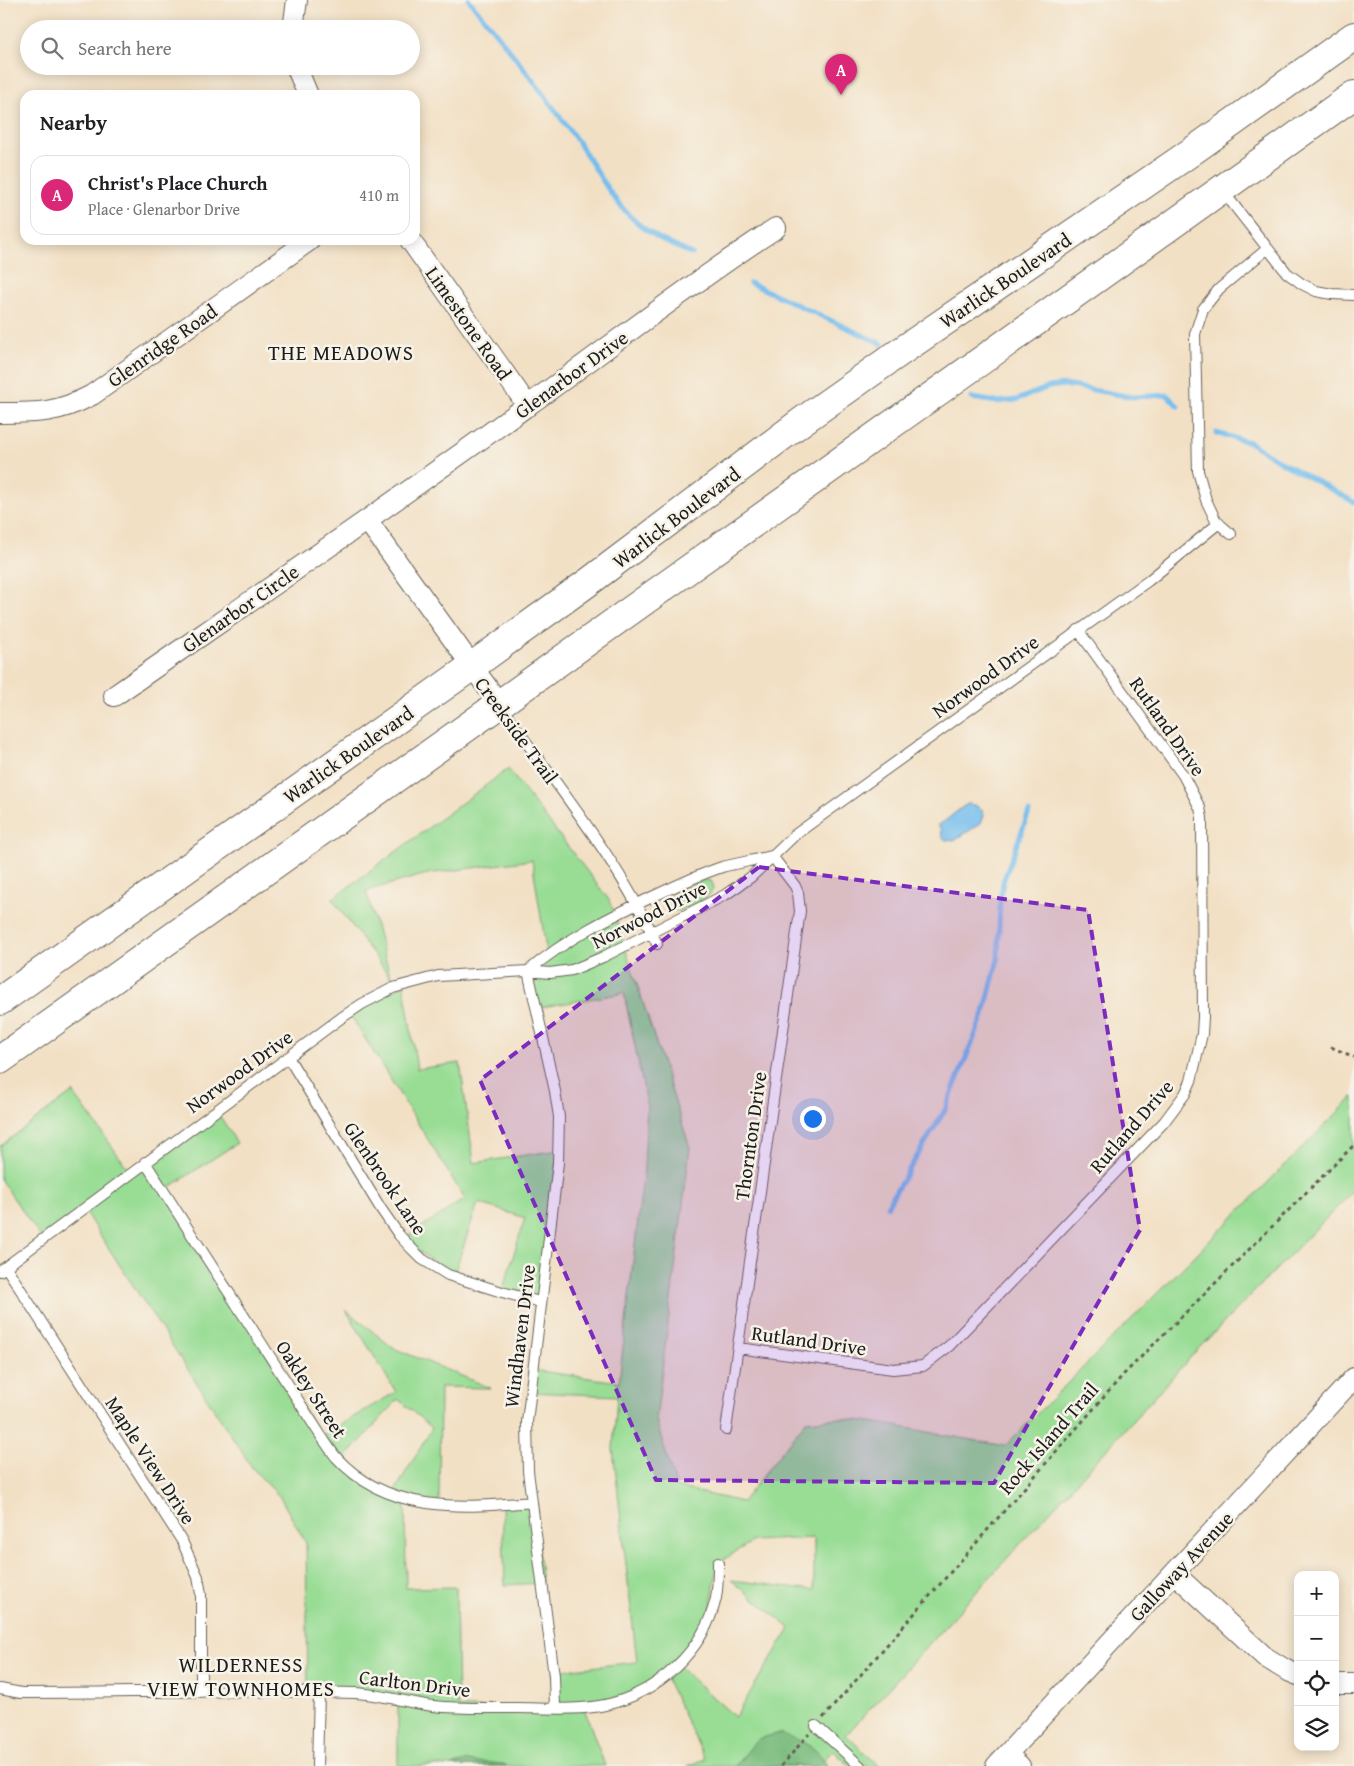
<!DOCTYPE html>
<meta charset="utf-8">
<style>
:root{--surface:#fff;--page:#f2f2f2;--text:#202124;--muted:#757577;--line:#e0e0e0;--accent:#db2777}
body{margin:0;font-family:"Gentium Book Plus",serif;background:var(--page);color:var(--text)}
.controls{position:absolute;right:15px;bottom:15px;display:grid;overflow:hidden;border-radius:10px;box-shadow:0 2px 12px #0003}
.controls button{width:45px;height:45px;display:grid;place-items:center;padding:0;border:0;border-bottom:1px solid var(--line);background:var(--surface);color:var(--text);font:25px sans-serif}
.you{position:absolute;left:812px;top:1118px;width:18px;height:18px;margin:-12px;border:4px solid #fff;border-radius:50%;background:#1a73e8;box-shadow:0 0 0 8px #1a73e833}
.badge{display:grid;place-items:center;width:32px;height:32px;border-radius:50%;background:var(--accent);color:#fff;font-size:16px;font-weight:700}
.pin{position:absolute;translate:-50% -41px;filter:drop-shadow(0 1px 2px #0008)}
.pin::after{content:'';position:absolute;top:26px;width:18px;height:15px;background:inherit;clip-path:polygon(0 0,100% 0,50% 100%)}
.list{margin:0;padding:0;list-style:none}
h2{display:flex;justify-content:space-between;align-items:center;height:65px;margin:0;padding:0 20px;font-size:21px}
h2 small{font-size:16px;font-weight:400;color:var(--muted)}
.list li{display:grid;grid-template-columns:32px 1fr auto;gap:15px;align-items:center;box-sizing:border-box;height:80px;margin:0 10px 10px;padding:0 10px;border:1px solid var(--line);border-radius:15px}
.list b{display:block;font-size:19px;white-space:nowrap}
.list p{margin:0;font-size:16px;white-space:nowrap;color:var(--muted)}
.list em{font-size:16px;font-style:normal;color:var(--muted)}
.icon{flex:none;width:28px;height:28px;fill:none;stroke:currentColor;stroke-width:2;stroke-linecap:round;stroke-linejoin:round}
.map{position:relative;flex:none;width:1354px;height:1766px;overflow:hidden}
.search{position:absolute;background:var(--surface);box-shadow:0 2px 12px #0003;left:20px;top:20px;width:400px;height:55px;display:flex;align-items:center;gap:12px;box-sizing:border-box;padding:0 18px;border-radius:28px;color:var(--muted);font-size:19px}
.panel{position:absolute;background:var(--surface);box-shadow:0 2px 12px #0003;left:20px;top:90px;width:400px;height:155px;border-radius:15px}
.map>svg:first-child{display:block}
.green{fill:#99dd95;stroke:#5a7c58;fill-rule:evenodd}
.forest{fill:#7abc7e;stroke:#4b6c4d}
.water{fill:#75beee;stroke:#486d85}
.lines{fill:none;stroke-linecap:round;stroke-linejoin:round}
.stream{stroke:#75beee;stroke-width:5}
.service-casing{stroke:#676157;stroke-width:12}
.minor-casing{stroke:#676157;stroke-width:22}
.primary-casing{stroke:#676157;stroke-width:30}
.path{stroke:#676157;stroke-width:3;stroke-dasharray:4 4;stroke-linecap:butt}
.service{stroke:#fff;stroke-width:10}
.minor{stroke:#fff;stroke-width:20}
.primary{stroke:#fff;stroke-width:28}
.marked{fill:#7b2cbf;fill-opacity:0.2;stroke:#7b2cbf;stroke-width:4;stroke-dasharray:10 6;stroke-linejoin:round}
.labels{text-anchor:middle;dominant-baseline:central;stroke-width:5;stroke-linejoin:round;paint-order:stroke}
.street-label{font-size:20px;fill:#1c1c1c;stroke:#f7f3e8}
.neighbourhood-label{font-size:21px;letter-spacing:1px;fill:#1c1c1c;stroke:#f7f3e8}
</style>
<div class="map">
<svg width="1354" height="1766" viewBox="0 0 1354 1766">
<rect width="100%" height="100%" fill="#f7f3e8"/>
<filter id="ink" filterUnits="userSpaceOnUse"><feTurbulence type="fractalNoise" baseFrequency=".02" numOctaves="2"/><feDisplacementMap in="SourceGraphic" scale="10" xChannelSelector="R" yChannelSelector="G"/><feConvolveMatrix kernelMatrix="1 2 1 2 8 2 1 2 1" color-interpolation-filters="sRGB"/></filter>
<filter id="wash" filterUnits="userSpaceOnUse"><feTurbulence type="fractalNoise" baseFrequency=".0096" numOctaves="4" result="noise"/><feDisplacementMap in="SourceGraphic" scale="20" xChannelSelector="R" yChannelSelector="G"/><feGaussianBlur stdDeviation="1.12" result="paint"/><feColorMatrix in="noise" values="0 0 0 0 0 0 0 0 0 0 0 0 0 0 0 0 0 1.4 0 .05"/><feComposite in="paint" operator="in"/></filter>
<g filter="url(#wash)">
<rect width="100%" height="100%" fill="#f2e0c5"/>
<!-- green -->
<path class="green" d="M508,769L610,901L690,1148L656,1420L676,1487L742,1502L806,1421L841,1418L878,1423L1005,1446L1354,1096V1190L1197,1350L846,1735L879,1766H850L833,1750L818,1766H688L705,1759L665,1676L644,1691L584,1708L605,1766H398V1699L308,1692L306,1543L280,1497L253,1469L83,1209L42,1239L0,1179V1146L73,1092L131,1173L216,1110L237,1143L164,1191L321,1436L396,1392L346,1310L393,1348L491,1388L440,1387L439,1506L405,1500L406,1588L456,1587L458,1708H555L554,1671L637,1662L613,1449L617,1396L529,1392L532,1370L619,1382L644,1169L647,1105L624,993L537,1008L528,971L547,955L532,860L427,874L366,891L391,978L332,899ZM398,1399L432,1428L392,1496L342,1462ZM814,1538V1590L731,1580L790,1628L735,1717L677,1665L709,1618L718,1563L753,1541Z
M702,880H708L712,882L714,888C709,899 679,916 667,909L665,903L671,896L678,891Z
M404,985L417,1069L460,1063L474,1163L559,1150L540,1302L502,1292L525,1218L478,1203L453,1277L403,1239L465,1199L349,1013Z
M532,1502L542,1583L505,1585L502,1505Z"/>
<!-- forest -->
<path class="forest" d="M780,1733C799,1740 818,1746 827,1766H735L758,1739Z
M466,1761L504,1764L507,1766H452Z"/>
<!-- water -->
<path class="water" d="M968,804L974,805L982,809L984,816L981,823L954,841L946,840L942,837L940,827L937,825C947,822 957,809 968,804Z"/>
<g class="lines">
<!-- stream -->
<path class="stream" d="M469,0C507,46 544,93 578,142C596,168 610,198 633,219C651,236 670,244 692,254
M750,283L882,344
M972,398L997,402L1016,400L1049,387L1065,385L1132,397L1167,395L1178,406
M1216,433L1249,442L1281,462L1354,502
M887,1206L945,1110L984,1013L998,959L1000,902L1003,882L1029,812"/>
</g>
</g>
<g filter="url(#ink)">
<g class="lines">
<!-- service casing -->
<g class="service-casing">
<path id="service" d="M1222,190L1287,273L1302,284L1316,291L1332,294L1354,295
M1231,534L1216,521L1206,500L1198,471L1195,334L1203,309L1219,289L1267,249
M500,706C555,783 617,858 657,944
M528,971L555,1091L559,1117L558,1163L527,1422L528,1471L554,1676L555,1708
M528,971C566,939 608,918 652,897C675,886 698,875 722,867C738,863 755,860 771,856
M288,1057L381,1209L399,1235L411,1248L422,1259L448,1275L502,1292L540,1302
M145,1162L321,1436C326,1443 331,1451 336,1457C387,1514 463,1508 532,1502
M6,1267L182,1541L198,1577L201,1594V1692
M0,1271L341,1018L362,1004L393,988L438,976L528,971L550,973L572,970L603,957L725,895L751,877L796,834L1148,581L1219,523
M738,1348L893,1369L923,1366L949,1346L1164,1122L1185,1094L1191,1081L1202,1034L1203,1017L1202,818L1200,808L1183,775L1078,630
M726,1430L800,911L798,893L795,886L772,856
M0,1689L21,1693C132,1693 244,1689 355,1693C381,1694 407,1703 433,1706C460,1709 488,1708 515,1708C545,1708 576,1711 605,1705C658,1693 704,1651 716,1598C718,1587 718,1575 718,1563
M816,1726L860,1766
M317,1766L319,1692"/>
</g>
<!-- minor casing -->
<g class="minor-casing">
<path id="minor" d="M293,29L297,0
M296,66L308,95
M410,240L528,406
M0,413C38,413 58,413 92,395L310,240
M367,520L500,705
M114,696C252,600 391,505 527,406C610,347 690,284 776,228
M1174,1573L1265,1657L1286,1670L1298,1675
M1335,1684H1354
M1007,1754L1020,1766
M996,1766L1354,1378"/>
</g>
<!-- primary casing -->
<g class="primary-casing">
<path id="primary" d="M0,1001L471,667L590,581L801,422L890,359L1184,157L1354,36
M0,1060C452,739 902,416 1354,95"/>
</g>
<!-- path -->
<path class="path" d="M1331,1047L1354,1057
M823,1718L1124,1374L1354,1145
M781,1766L809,1734"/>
<!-- service -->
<use href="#service" class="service"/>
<!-- minor -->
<use href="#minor" class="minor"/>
<!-- primary -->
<use href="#primary" class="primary"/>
</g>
</g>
<!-- marked area -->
<path class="marked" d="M759,867L1088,910L1140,1230L994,1483L656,1480L480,1080Z"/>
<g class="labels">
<!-- street labels -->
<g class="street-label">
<text transform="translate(1005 280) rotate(-34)">Warlick Boulevard</text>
<text transform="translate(469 323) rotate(55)">Limestone Road</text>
<text transform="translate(162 345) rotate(-35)">Glenridge Road</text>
<text transform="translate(571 374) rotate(-36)">Glenarbor Drive</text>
<text transform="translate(676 517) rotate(-37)">Warlick Boulevard</text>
<text transform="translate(240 608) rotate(-35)">Glenarbor Circle</text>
<text transform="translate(985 676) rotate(-36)">Norwood Drive</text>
<text transform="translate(1168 726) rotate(55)">Rutland Drive</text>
<text transform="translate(517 730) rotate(54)">Creekside Trail</text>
<text transform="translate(348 754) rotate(-35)">Warlick Boulevard</text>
<text transform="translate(649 914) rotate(-27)">Norwood Drive</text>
<text transform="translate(239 1071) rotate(-36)">Norwood Drive</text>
<text transform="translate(1131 1126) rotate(-49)">Rutland Drive</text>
<text transform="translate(750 1136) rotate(-82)">Thornton Drive</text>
<text transform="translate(386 1178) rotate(56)">Glenbrook Lane</text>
<text transform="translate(519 1336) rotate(-83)">Windhaven Drive</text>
<text transform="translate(809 1340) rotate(8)">Rutland Drive</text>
<text transform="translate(312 1389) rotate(57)">Oakley Street</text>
<text transform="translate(1048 1438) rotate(-49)">Rock Island Trail</text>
<text transform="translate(151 1460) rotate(57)">Maple View Drive</text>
<text transform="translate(1181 1566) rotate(-47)">Galloway Avenue</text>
<text transform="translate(415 1683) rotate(7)">Carlton Drive</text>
</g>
<!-- neighbourhood labels -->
<g class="neighbourhood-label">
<text x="341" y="352">THE MEADOWS</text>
<text x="241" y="1664">WILDERNESS<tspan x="241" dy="24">VIEW TOWNHOMES</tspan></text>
</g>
</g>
</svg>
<div class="controls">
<button>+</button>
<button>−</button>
<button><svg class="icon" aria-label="locate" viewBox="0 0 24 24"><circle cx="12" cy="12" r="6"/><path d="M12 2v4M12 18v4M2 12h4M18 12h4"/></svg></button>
<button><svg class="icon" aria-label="layers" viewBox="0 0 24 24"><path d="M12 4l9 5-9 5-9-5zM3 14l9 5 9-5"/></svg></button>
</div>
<div class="you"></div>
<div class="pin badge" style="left:841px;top:95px">A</div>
<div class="search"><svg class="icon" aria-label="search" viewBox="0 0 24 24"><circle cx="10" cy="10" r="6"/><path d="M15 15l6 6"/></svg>Search here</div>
<section class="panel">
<h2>Nearby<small></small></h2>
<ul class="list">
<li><span class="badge">A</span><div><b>Christ's Place Church</b><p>Place · Glenarbor Drive</p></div><em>410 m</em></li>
</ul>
</section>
</div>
